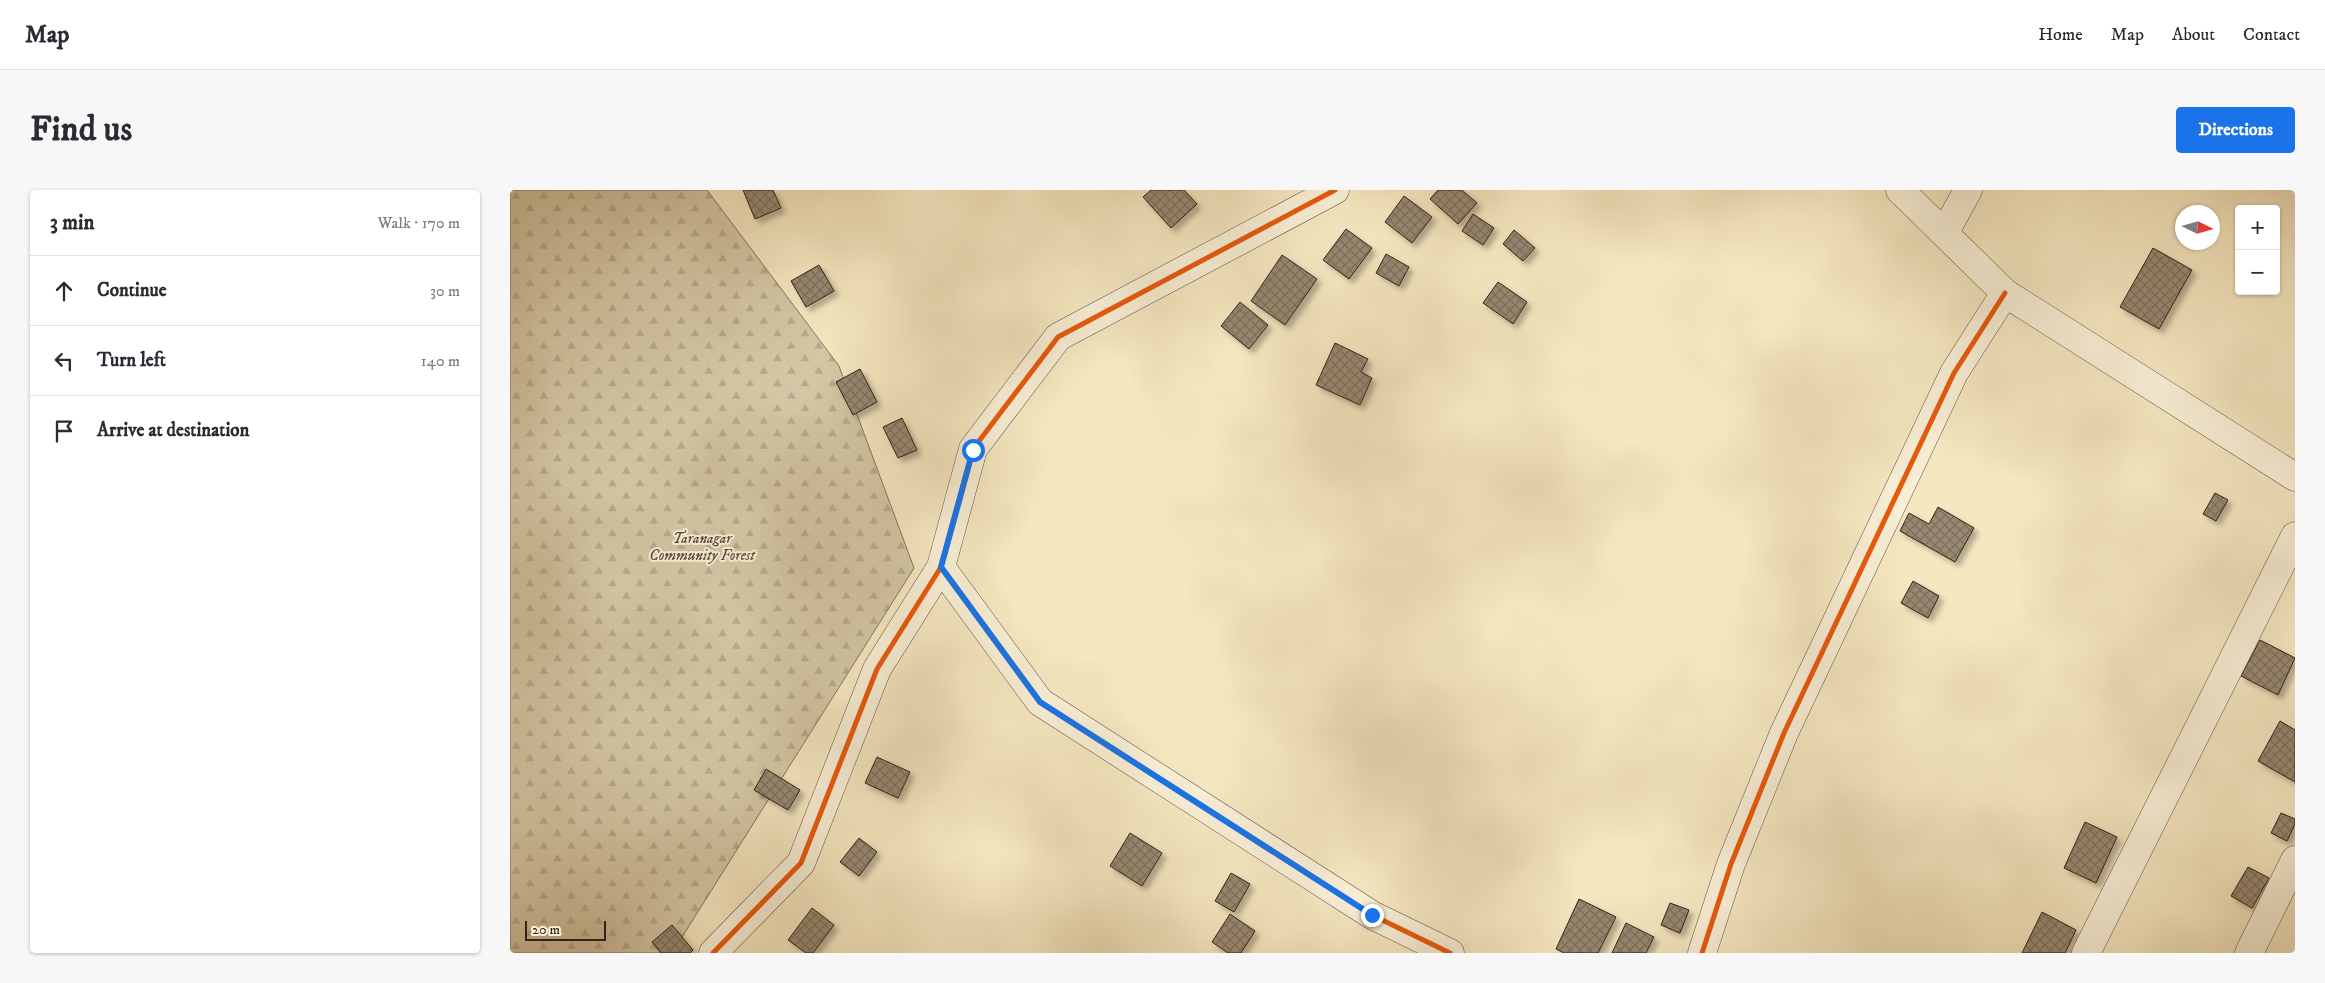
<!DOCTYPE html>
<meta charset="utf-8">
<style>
:root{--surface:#fff;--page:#f7f7f7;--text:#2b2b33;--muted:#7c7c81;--line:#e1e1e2;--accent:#1a73e8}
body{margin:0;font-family:"IM FELL DW Pica",serif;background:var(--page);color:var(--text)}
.controls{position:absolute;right:15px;top:15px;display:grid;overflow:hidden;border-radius:5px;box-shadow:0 1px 4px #0004}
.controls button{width:45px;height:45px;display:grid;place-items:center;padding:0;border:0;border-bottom:1px solid var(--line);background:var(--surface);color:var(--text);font:25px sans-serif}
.compass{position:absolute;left:1665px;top:15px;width:45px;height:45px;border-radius:50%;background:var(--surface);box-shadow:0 1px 4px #0004;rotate:95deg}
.scale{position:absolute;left:15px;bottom:12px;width:81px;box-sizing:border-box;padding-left:5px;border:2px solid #31221c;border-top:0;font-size:14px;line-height:18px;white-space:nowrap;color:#31221c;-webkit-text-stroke:4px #f8efd6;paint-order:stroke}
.stop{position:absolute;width:15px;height:15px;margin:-11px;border:4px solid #1a73e8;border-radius:50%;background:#fff}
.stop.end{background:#1a73e8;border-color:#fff;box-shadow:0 1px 5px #0008}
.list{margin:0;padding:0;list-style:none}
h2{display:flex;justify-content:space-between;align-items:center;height:65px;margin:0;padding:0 20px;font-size:21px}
h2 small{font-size:16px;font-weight:400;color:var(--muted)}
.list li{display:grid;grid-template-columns:32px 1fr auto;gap:15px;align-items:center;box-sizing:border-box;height:70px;padding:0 20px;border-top:1px solid var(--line)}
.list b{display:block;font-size:19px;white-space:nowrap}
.list em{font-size:16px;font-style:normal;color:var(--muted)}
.icon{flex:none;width:28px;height:28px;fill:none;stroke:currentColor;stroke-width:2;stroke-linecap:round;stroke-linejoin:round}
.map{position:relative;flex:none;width:1785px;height:763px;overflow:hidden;border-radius:5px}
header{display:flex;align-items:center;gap:30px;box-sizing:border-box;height:70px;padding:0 25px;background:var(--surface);border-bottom:1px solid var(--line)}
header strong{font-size:24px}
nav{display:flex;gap:28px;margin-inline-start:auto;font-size:18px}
.intro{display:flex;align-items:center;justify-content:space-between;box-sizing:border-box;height:120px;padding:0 30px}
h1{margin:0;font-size:35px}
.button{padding:12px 22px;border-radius:5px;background:var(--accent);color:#fff;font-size:18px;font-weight:700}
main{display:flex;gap:30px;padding:0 30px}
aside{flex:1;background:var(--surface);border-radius:5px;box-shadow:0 1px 4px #0004}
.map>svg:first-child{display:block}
.forest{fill:url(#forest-firs);stroke:#827460}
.building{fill:url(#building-cross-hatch);stroke:#31221c;filter:url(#shadow)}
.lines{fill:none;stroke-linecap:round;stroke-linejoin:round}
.minor-casing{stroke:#625345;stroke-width:29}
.minor{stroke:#f8efd6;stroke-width:28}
.cycleway-casing{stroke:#f8efd6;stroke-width:8}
.cycleway{stroke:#e8590c;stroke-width:5}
.route{stroke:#1a73e8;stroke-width:6}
.labels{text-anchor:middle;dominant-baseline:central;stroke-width:4;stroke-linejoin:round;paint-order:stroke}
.park-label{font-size:15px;font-style:italic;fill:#5a4b3e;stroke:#f8efd6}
</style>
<header>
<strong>Map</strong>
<nav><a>Home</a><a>Map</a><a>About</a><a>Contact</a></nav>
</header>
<div class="intro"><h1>Find us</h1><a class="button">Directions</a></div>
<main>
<aside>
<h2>3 min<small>Walk · 170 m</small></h2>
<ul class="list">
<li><svg class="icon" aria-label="ahead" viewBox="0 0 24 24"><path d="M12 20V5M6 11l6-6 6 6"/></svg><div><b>Continue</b></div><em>30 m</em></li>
<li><svg class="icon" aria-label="left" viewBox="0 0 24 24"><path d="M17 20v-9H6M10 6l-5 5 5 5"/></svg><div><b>Turn left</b></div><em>140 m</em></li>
<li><svg class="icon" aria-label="arrive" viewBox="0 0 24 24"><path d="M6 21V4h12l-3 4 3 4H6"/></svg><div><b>Arrive at destination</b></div></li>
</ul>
</aside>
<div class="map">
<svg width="1785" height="763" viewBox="0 0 1785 763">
<defs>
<pattern id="forest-firs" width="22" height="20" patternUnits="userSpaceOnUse" patternTransform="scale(1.25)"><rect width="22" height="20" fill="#d4c6a4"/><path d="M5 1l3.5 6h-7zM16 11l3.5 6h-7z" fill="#b6aa8d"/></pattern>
<pattern id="building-cross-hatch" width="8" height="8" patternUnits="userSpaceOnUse" patternTransform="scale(1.25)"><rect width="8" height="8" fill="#978871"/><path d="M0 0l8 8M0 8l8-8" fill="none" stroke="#7c6f5c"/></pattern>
<filter id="shadow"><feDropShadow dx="4.5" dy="4.5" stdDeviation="2.5" flood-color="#0004"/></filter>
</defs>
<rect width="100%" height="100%" fill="#f5e7c0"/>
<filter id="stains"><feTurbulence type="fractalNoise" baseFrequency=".004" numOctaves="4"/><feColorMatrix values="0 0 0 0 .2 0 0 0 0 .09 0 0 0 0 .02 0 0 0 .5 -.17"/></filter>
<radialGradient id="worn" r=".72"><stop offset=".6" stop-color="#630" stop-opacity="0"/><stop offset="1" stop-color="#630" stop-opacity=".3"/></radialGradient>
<!-- forest -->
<path class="forest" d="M0,0H197L329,176L404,378L162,763H0Z"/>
<!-- building -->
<path class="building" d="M233,0H263L271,18L245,29Z
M641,0H674L687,14L661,38L633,7Z
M928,0H952L967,13L948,34L920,9Z
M894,6L922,27L902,53L875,32Z
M963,24L984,38L973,55L952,41Z
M836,39L862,58L839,89L813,70Z
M1004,40L1025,58L1013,71L993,54Z
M1643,58L1682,80L1649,139L1610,117Z
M876,64L899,77L889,96L866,83Z
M772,65L807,89L775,135L741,111Z
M309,75L324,101L296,117L281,91Z
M988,92L1017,112L1003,134L973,113Z
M730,112L758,135L739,159L711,136Z
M825,153L858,169L851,182L862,188L850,215L806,195Z
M350,179L367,212L343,225L326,192Z
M392,228L407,260L388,268L373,237Z
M1705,303L1718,310L1706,331L1693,324Z
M1428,317L1464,338L1445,372L1390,341L1399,323L1419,334Z
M1403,391L1429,406L1418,428L1391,413Z
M1750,450L1785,468L1768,505L1731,486Z
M1770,531L1785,540V592L1748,571Z
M367,567L400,582L388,608L355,593Z
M256,579L290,600L278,620L244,600Z
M1771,623L1785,629V634L1777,651L1761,643Z
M1575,632L1607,647L1586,693L1554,678Z
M620,643L652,663L632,696L600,676Z
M349,648L367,662L349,686L330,672Z
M1738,677L1759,688L1742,718L1721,706Z
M721,683L740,694L724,722L705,711Z
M1069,709L1106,727L1088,763H1054L1046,759Z
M1160,713L1179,720L1170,743L1151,735Z
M302,718L324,735L303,763H296L278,750Z
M1532,722L1566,740L1555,763H1512Z
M720,724L745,741L731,763H718L702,752Z
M1116,733L1144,747L1136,763H1102Z
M162,735L183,760L180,763H151L142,752Z"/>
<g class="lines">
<!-- minor casing -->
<g class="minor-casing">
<path id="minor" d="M1390,0L1495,103L1785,287
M1435,42L1458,0
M431,377L530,512L862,725L940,763
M203,763L291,673L367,479L431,377L463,259L548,147L825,0
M1192,763L1221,674L1274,543L1444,183L1495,103
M1576,763L1785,346
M1739,763L1785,670"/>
</g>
<!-- minor -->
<use href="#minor" class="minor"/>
<!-- cycleway casing -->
<g class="cycleway-casing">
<path id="cycleway" d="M431,377L530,512L862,725L940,763
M203,763L291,673L367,479L431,377L463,259L548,147L825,0
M1192,763L1221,674L1274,543L1444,183L1495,103"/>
</g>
<!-- cycleway -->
<use href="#cycleway" class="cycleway"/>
</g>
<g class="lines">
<!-- route -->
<path class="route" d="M463,260L431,377L530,512L862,725"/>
</g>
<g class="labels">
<!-- park labels -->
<g class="park-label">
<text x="192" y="348">Taranagar<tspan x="192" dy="17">Community Forest</tspan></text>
</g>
</g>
<rect width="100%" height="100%" filter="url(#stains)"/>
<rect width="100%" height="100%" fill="url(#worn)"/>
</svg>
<div class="controls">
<button>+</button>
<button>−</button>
</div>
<svg class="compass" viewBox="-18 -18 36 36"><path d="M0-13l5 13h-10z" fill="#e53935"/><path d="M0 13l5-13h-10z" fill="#7c7c81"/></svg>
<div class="scale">20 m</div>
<div class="stop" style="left:463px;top:260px"></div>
<div class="stop end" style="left:862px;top:725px"></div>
</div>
</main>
